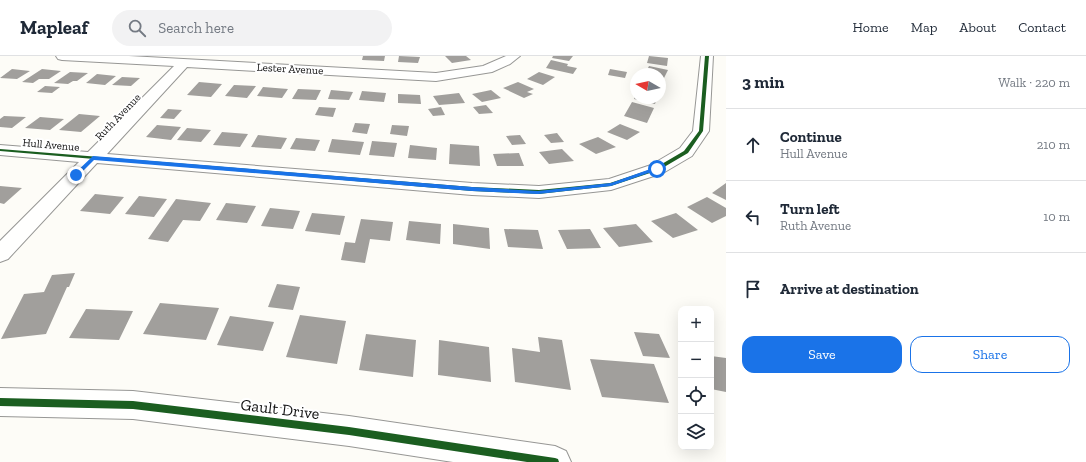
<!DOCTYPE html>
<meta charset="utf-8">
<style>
:root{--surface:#fff;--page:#f2f2f3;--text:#1f2937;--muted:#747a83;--line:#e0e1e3;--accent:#1a73e8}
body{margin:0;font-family:"Zilla Slab",serif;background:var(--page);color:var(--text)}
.controls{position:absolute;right:12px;bottom:12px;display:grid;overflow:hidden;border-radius:8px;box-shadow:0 4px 16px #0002}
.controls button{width:36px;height:36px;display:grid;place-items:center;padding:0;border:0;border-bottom:1px solid var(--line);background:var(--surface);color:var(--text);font:20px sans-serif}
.compass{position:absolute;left:630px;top:12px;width:36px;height:36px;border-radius:50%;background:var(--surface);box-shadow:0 4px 16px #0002;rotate:279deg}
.stop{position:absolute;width:12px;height:12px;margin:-9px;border:3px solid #1a73e8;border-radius:50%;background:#fff}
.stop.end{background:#1a73e8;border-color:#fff;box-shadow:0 1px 4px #0008}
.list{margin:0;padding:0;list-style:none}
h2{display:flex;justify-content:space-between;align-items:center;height:52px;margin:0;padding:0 16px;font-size:17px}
h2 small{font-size:13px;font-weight:400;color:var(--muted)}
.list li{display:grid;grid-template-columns:26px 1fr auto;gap:12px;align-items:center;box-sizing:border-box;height:72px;padding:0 16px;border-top:1px solid var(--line)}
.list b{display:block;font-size:15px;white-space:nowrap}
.list p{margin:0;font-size:13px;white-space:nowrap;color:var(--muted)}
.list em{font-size:13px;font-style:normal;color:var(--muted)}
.actions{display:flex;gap:8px;padding:12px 16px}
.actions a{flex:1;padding:9px 0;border:1px solid var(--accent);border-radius:12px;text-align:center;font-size:14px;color:var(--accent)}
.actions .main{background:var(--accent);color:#fff}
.icon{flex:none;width:22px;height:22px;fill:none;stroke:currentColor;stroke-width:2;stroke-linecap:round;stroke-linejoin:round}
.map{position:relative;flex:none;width:726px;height:406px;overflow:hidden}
header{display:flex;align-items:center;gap:24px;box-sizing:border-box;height:56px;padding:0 20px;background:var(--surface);border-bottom:1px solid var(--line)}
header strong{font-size:19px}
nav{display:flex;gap:22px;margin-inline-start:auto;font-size:14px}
.search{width:280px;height:36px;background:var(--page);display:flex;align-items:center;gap:10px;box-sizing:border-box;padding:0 14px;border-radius:22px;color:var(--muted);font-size:15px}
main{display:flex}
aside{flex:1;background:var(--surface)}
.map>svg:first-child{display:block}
.building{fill:#a19f9c}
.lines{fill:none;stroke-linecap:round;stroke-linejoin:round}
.minor-casing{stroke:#979795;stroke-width:2}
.minor{fill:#fffffe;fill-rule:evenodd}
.cycleway-casing{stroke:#fff;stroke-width:2}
.cycleway{fill:#1b5e20;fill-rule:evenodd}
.route{fill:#1a73e8}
.labels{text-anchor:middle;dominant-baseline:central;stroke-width:4;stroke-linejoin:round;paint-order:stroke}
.far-street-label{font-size:11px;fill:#111;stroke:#fff}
.near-street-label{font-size:16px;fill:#111;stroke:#fff}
</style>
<header>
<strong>Mapleaf</strong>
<div class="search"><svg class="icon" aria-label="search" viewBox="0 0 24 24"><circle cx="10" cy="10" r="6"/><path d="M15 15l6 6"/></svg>Search here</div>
<nav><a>Home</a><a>Map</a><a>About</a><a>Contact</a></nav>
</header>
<main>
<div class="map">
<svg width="726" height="406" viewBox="0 0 726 406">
<rect width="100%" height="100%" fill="#fdfcf7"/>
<!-- building -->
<path class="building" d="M363,0H385L384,5L362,4Z
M399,0L420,1L418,7L398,6Z
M445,0H466L471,4L452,7Z
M553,0H573L569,5L552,2Z
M649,0L668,2L667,10L647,7Z
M551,4L568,8L567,10L577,12L573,18L546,12Z
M649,10L668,14L664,22L660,21V18H645Z
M12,13L30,15L17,23L0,22Z
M42,13L61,15L49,23H39L33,27L22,26Z
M610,13L627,16L625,22L608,19Z
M70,16L88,17L77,25H73L68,28L54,27Z
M539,16L555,21L543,29L527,23Z
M97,18L116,20L105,29L86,27Z
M122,21L140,22L131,30L112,29Z
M199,26L222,28L211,41L187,39Z
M518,26L534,33L527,36L533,38L524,42L503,32Z
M234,29L256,30L247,42L225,40Z
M45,30L60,31L52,37L37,36Z
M263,31L288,33L282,42L257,40Z
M298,33L321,34L316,44L292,43Z
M331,34L353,36L349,44L328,43Z
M491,34L501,42L482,46L472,38Z
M362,35L386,37L384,46L359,44Z
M459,37L465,47L439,49L433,40Z
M398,38L420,39L421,48L398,47Z
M636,38V42H657L655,48L634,43Z
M632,46L654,52L647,67L624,60Z
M486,49L493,57L479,58L473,51Z
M319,51L336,52L333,61L315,59Z
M441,51L445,59L433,60L428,53Z
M168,53L182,54L174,63L160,62Z
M79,58L100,60L81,76L59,74Z
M4,60L26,61L12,72L0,71V63Z
M40,61L64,63L50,74L25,72Z
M355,67L370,68L367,78L352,76Z
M620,68L640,76L627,84L607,76Z
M157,69L181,71L171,84L146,81Z
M392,69L409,70L407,80L390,78Z
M187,72L211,74L201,86L177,84Z
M222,76L248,78L240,91L213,89Z
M557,77L564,86L551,87L544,79Z
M258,79L287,82L281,93L251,91Z
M520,79L526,88L512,89L506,80Z
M598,81L616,91L596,98L579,88Z
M296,82L320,84L315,95L290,93Z
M332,83L364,86L360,99L328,96Z
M372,85L397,87L394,101L369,99Z
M450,88L479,90L480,110L449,108Z
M410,89L437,92L436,104L408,102Z
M562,93L574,105L549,108L539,96Z
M519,97L524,110H497L493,98Z
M726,127V144L712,137Z
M0,130L22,132L4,148L0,147Z
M95,138L124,141L110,158L80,155Z
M139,140L167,143L154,161L125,158Z
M707,141L726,152V160L712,167L687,151Z
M176,143L211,147L200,165L183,164L168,186L148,183Z
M226,147L256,150L247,167L216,164Z
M270,152L300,155L293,173L261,170Z
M312,157L345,160L340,179L305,175Z
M676,157L698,174L673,182L651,165Z
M361,163L393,166L390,185L370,183L365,207L341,204L345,186L355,187Z
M409,165L441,168L440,188L406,184Z
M453,168L489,172L490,193L453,188Z
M636,168L653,186L619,191L603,172Z
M504,173L538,174L543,193L508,191Z
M590,173L601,192L567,193L558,174Z
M75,217L69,231H67L46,278L1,283L24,238L44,236L52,219Z
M277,228L300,231L293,254L268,251Z
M160,247L219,252L206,284L143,278Z
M86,253L133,255L119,284L69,282Z
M300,259L346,265L337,308L286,301Z
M230,260L274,266L263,295L217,289Z
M634,276L659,278L670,302L643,300Z
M366,278L416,284L413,321L359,314Z
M538,281L562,284L571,334L515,326L512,292L540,296Z
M439,284L489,291L491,326L438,319Z
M711,300L726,302V336L711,333Z
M590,303L654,308L669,347L602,341Z"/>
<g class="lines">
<!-- minor casing -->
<g class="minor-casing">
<path id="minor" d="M56,0H129L436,17L483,10L506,0H520L510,8L492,16L436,25L187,11L107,98L472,127L539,130L609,123L651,109L680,92L693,75L701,0H713L709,75L692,100L663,117L611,134L539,142L472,139L97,107L8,203L0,206V185L79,106L0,99V89L88,96L174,10L62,4L58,3Z
M0,332L133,335L349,360L555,390L566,395L571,406H453L349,390L133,363L0,360Z"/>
</g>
<!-- minor -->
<use href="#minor" class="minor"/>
<!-- cycleway casing -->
<g class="cycleway-casing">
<path id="cycleway" d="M705,0H709L703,75L688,97L659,114L611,130L539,138L472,135L0,95V93L472,131L539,134L610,127L655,112L684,95L699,75Z
M0,342L133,345L349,371L555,402L558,403L559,406H527L349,379L133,353L0,350Z"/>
</g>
<!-- cycleway -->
<use href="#cycleway" class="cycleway"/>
</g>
<!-- route -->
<path class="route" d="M93,100L472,131L538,135L611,127L656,111L660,113L611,130L538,138L472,135L94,104L78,120H74V118Z"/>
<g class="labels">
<!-- far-street labels -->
<g class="far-street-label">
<text transform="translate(290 13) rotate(3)">Lester Avenue</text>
<text transform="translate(118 61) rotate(-46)">Ruth Avenue</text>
<text transform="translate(51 89) rotate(5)">Hull Avenue</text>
</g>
<!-- near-street labels -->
<g class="near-street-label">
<text transform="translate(280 353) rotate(7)">Gault Drive</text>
</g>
</g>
</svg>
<div class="controls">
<button>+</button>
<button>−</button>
<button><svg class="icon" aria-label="locate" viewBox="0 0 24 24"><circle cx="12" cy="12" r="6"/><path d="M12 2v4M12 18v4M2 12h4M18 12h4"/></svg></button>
<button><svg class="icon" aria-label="layers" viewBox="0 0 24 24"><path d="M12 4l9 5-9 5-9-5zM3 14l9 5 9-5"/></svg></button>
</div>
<svg class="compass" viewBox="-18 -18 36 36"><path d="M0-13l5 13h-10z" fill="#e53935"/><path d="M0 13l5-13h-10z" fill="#747a83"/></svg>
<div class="stop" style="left:657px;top:113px"></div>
<div class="stop end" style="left:76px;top:119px"></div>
</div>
<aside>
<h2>3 min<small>Walk · 220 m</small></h2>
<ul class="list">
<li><svg class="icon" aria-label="ahead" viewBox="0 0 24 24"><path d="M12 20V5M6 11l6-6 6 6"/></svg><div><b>Continue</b><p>Hull Avenue</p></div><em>210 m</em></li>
<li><svg class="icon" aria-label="left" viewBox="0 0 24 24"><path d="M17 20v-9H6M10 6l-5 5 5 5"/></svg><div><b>Turn left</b><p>Ruth Avenue</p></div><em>10 m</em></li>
<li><svg class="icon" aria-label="arrive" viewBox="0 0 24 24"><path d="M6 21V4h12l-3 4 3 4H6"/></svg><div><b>Arrive at destination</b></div></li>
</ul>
<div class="actions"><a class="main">Save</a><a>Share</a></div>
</aside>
</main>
